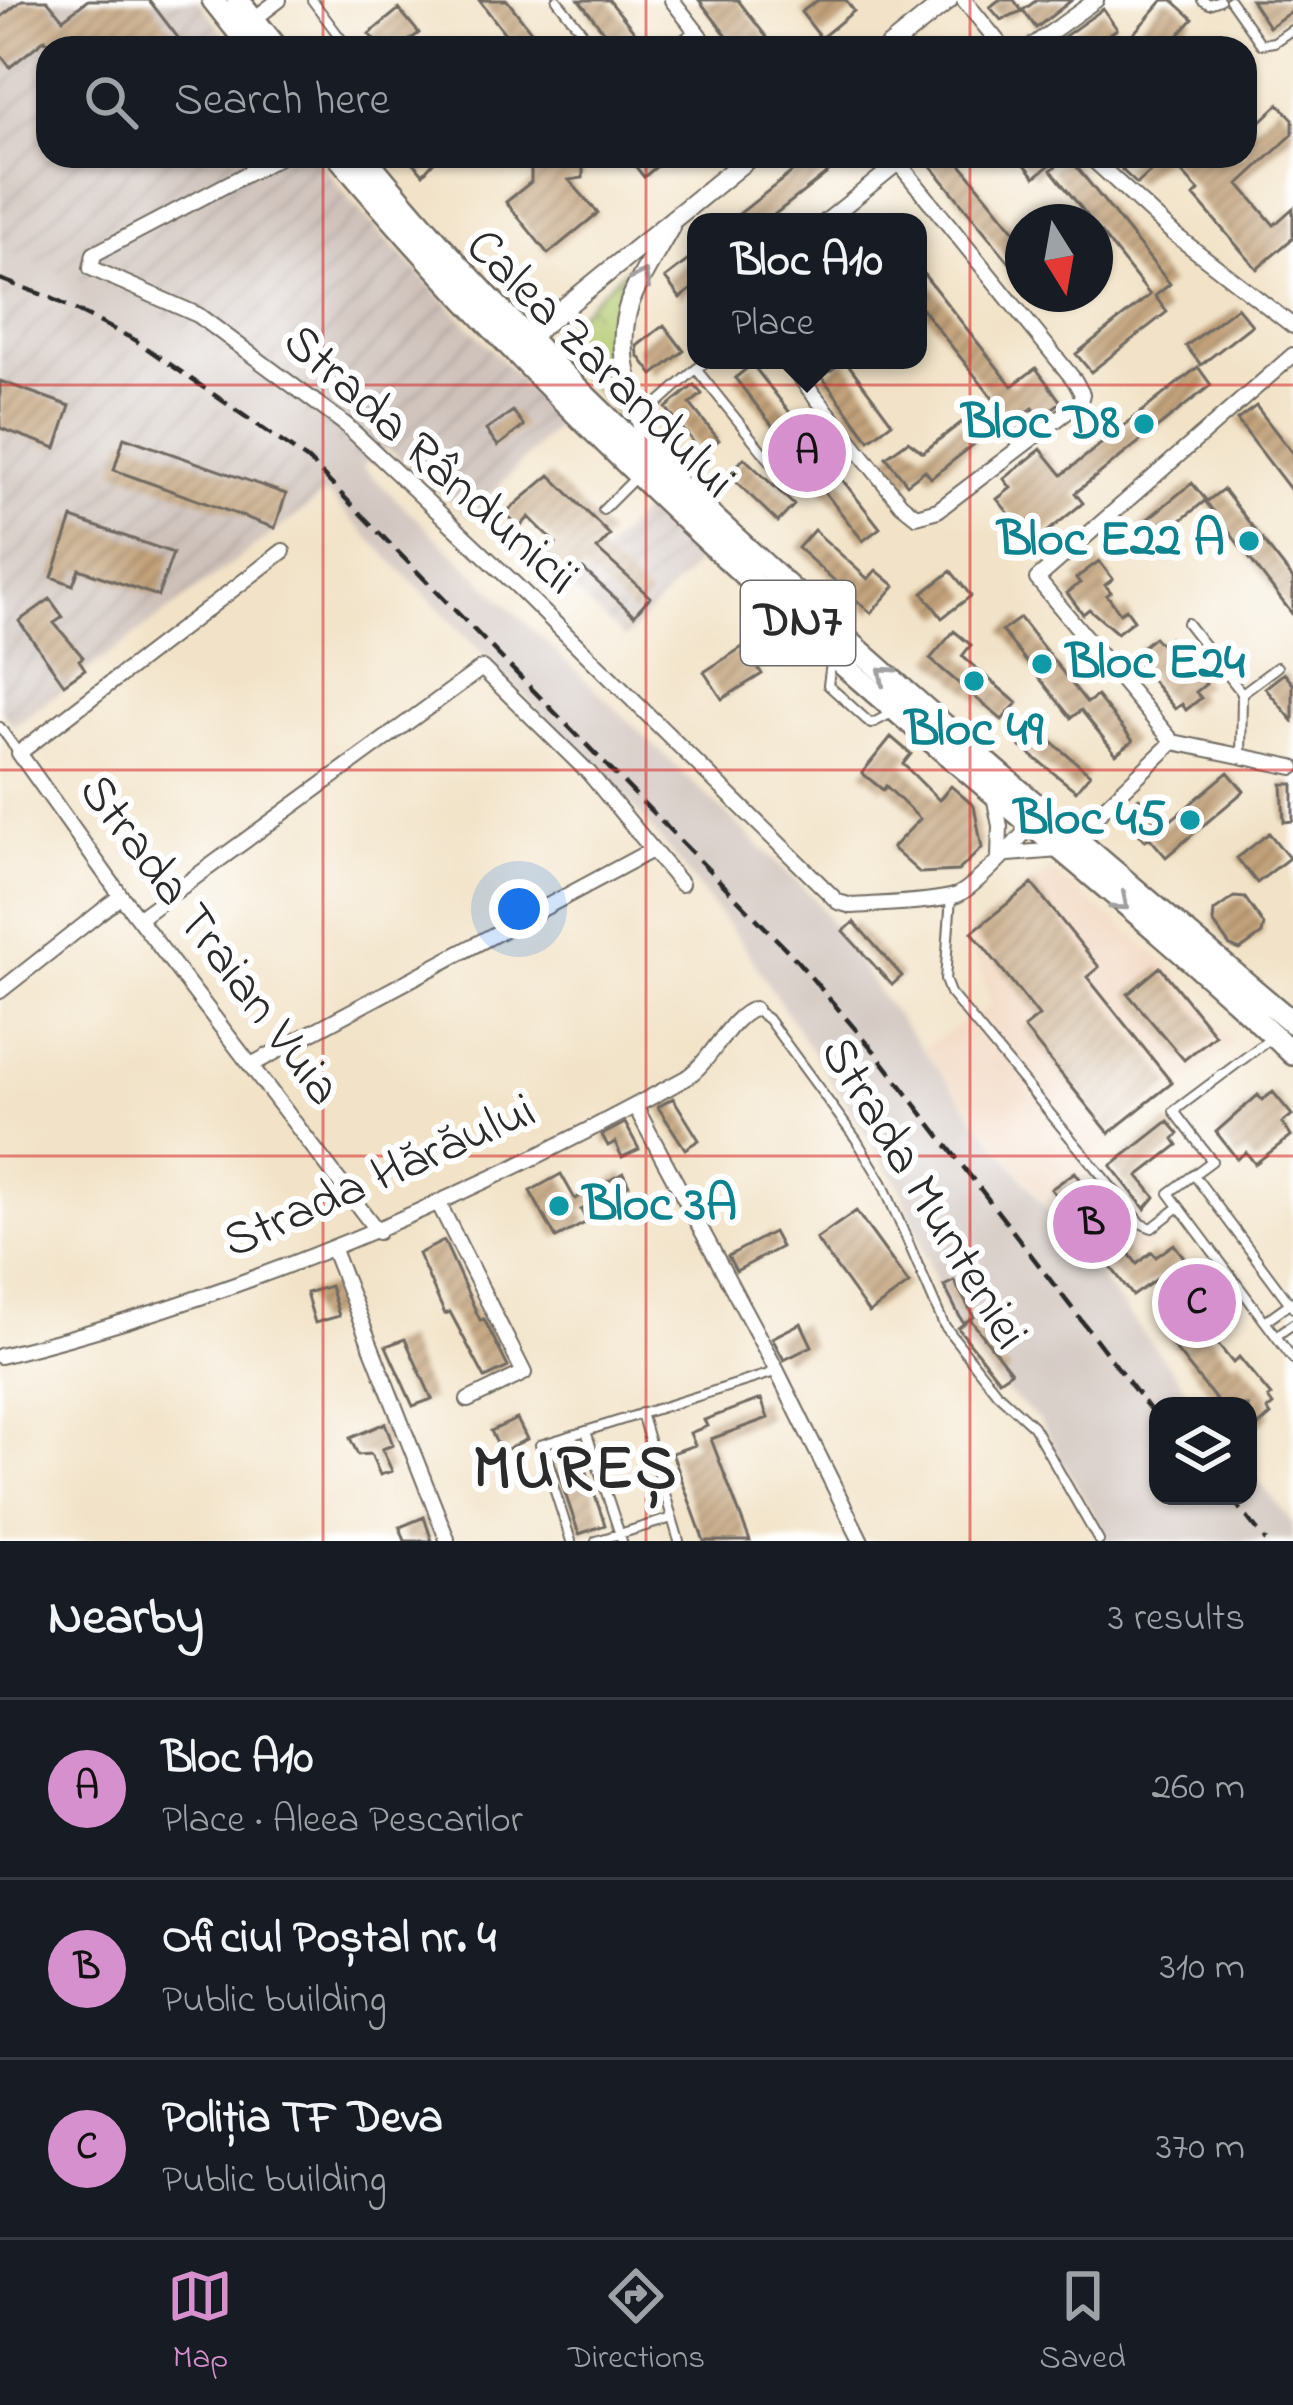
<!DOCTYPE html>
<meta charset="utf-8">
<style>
:root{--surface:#171b24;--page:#242831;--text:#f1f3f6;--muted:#9ea1a6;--line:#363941;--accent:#d690ce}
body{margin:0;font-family:"Indie Flower",sans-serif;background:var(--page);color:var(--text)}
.controls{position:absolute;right:36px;bottom:36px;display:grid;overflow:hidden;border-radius:24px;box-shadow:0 3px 9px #0004}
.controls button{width:108px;height:108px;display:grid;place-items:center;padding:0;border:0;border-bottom:3px solid var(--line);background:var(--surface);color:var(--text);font:60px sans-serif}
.compass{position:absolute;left:1005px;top:204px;width:108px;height:108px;border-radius:50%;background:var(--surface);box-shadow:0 3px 9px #0004;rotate:169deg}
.you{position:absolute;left:519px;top:909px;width:42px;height:42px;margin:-30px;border:9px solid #fff;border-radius:50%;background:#1a73e8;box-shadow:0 0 0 18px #1a73e833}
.badge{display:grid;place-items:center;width:78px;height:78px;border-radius:50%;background:var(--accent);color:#111;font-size:39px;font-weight:700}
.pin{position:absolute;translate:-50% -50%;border:6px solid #fff;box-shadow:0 3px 12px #0006}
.popup{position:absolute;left:687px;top:213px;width:240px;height:156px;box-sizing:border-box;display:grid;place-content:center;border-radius:24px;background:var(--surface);filter:drop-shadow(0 3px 9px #0005);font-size:39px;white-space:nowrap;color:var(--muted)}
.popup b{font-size:45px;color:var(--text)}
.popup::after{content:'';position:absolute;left:50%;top:100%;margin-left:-24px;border:24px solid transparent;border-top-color:var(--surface)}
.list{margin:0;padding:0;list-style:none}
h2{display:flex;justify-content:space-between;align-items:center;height:156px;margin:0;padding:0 48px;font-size:51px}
h2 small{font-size:39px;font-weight:400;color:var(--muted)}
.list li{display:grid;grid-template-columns:78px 1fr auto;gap:36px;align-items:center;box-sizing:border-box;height:180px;padding:0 48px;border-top:3px solid var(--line)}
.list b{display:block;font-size:45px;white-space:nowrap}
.list p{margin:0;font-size:39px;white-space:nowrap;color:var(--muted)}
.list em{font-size:39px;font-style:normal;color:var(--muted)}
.icon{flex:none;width:66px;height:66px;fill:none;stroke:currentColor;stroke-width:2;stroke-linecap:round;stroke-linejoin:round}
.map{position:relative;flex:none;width:1293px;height:1541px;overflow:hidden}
.search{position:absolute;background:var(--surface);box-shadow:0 3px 9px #0004;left:36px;right:36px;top:36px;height:132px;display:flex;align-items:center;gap:30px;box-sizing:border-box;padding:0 42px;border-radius:36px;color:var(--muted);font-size:45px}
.sheet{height:696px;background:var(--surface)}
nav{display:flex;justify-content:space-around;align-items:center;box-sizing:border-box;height:168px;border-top:3px solid var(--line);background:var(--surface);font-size:33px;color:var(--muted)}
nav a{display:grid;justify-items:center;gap:6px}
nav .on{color:var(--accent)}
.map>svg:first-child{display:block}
.built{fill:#f1d5bd}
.industrial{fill:url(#industrial-furrows)}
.railway{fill:#cec1ba}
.park{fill:url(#park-crowns);stroke:#707a4d;stroke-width:3}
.building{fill:url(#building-hatch)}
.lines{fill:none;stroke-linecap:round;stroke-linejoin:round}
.lane-casing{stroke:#716b62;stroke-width:12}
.street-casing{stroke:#716b62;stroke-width:18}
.secondary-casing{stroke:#716b62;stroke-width:22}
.primary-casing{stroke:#716b62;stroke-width:26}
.lane{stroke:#fff;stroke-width:8}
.street{stroke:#fff;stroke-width:14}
.secondary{stroke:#fff;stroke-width:18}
.primary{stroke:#fff;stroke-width:21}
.rail{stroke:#2b2b2b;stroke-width:4.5;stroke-dasharray:18 9;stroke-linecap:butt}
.oneway{stroke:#a0a0a0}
.grid{fill:none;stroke:#d62828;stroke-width:3;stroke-opacity:0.55}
.culture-dot{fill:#0f9aa8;stroke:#fff;stroke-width:4.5}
.labels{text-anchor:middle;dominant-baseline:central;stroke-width:12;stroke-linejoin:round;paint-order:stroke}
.shield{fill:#fff;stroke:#6b6b6b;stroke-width:3}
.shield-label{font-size:48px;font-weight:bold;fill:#2b2b2b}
.street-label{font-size:51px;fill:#2b2b2b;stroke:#fff}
.culture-label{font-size:51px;font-weight:bold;fill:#0d838f;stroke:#fff;text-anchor:end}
.district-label{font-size:63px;font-weight:bold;letter-spacing:3px;fill:#2b2b2b;stroke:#fff}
</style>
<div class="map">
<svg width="1293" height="1541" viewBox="0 0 1293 1541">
<defs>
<pattern id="industrial-furrows" width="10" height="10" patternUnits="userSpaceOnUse" patternTransform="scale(3)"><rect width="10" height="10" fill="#cec1ba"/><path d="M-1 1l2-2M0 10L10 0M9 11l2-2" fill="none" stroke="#b1a6a0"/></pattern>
<pattern id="park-crowns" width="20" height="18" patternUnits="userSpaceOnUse" patternTransform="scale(3)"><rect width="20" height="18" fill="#b4ca6f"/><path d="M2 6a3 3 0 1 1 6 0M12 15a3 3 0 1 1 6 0" fill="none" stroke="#93a45b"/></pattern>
<pattern id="building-hatch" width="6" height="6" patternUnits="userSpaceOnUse" patternTransform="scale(3)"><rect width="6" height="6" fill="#c3a37b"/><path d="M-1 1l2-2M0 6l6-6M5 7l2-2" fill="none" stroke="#9f8565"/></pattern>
</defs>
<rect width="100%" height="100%" fill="#fff"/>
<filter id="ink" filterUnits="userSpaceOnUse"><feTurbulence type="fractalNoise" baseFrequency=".00833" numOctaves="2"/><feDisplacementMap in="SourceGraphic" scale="24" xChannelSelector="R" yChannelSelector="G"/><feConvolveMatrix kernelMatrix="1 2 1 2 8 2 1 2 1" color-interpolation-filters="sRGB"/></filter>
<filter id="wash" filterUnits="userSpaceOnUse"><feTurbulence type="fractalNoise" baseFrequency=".004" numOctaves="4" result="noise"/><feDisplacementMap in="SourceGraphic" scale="48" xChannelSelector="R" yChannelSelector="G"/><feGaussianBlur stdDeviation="2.7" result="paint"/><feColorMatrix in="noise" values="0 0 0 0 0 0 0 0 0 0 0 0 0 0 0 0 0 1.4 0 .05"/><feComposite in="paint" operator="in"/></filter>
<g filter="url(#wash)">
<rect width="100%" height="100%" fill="#f2e3c8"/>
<!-- built -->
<path class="built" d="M1050,869L1167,963L1234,1043L1093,1157L1156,1242L1106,1278L922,1048L991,1005L969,934Z"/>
<!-- industrial -->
<path class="industrial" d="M0,0H198L235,48H48V156H316L352,203L560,422L469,517L387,448L13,726L0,707Z
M646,508L699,560L624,638L569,587Z"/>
<!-- railway -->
<path class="railway" d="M0,251L144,302L328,434L815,899L881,996L1200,1406H1158V1496H1248V1467L1293,1524V1541H1109L1039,1420L998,1384L953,1329L900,1187L739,939L643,817L303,470L183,380L88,323L0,285Z"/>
<!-- park -->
<path class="park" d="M628,267C599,331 606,360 628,425L549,341Z"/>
<g id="blocks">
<!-- building -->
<path class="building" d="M22,0H47L63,19L88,0H149L186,48H53L45,39L10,67L0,54V18Z
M479,0H507L544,48H516Z
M579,0H609L634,31L615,46Z
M699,0H738L775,48H736Z
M818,0H846L854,11L821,38L801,12Z
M999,0H1014L1022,11L1001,20L990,7Z
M1037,0H1072L1036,28L1023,10Z
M1163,0H1172L1193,19L1167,48H1134L1127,41Z
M1251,0H1293V10L1269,27Z
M399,9L419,33L400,48H381L369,34Z
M1103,9L1117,29L1089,48H1048Z
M1279,104L1293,119V134L1239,184L1274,225L1293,208V238L1257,269L1194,196L1199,191L1167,157L1137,184L1122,170L1137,156H1245V136Z
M408,156H439L423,174Z
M531,156H583V178L569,180L598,213L548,254L506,202L531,182Z
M627,156H669L644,177Z
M812,156H849L765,222H729Z
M923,156H954L1023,241V279Z
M1018,156H1061L1035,177Z
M1068,156L1170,284L1155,296L1167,312L1091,372L1076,354L1150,295L1051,170Z
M696,254V286L680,298L665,278Z
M918,267L1012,386L1036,368L1061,402L1040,418L1033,408L1009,427L991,404L995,401L918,304Z
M1237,307L1252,325L1201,365L1186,346Z
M664,325L684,351L653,375L638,355L637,346Z
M845,360L892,423L869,440L822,377Z
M752,364L880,528L863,541L735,378Z
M1198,367L1211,385L1075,493L1083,503L1025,550L1015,531L1020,527L997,499L1011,488L1004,479L1041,449L1062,475Z
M0,381L70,406L56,448L0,428Z
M694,385L702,394L690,404L719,440L702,453L666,408Z
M1256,406L1293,454V493L1237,420Z
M513,411L524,426L498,446L486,430Z
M962,422L977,442L931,478L925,470L907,484L886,457L908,441L923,452Z
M124,437L286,494L275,528L114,470Z
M744,458L794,505L778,522L729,475Z
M550,475L610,535L597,549L650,597L634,615L583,569L569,583L542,557L556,544L529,517L520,527L505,513Z
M1192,483L1206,500L1153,543L1139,526Z
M1223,489L1293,579V615L1206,502Z
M72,518L173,553L158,596L79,569L73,585L52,577Z
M814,530L868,579L876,570L895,586L871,613L798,548Z
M1099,561L1113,579L1105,585L1111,592L1107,595L1120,613L1126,609L1134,620L1117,633L1089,609L1083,614L1067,593L1080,583L1076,578Z
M951,571L971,596L942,618L923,593Z
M50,599L63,617L54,623L83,657L79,660L85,669L64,684L19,621Z
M1020,618L1087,703L1097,696L1133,741L1116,754L1081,710L1071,718L1002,631Z
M954,631L971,645L962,656L1017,703L1002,720L930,659Z
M1154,637L1161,645L1169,638L1206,684L1196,692L1201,698L1186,710L1182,704L1175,709L1136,661L1142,656L1137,651Z
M744,646L762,674L722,699L704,672Z
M1284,673L1293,684V721L1265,688Z
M1036,729L1090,774L1076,791L1021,747Z
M891,737L911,754L903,764L939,800L951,786L974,806L982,848L958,871L920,873L892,848L920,819L886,786L883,790L862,773Z
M1228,772L1244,791L1166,857L1149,837L1145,841L1121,813L1139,798L1163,827Z
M1282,784H1293V821L1284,822Z
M1269,833L1289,858L1257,883L1237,858Z
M1032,884L1099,967L1087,977L1172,1083L1109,1133L1024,1028L1039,1016L972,932Z
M1234,897L1245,898L1264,925L1262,934L1240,950L1230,946L1213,922L1214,911Z
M854,922L902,976L892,985L843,931Z
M1160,967L1215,1035L1184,1060L1128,994Z
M1273,1092L1292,1115L1282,1123L1291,1136L1255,1164L1246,1152L1237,1159L1216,1132L1258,1095L1262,1100Z
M673,1098L699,1140L685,1149L658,1107Z
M1168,1121L1179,1134L1174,1139L1178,1145L1138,1176L1155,1197L1145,1209L1111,1166Z
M625,1123L639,1149L622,1157L615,1142L608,1146L602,1135Z
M1075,1172L1091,1194L1087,1198L1137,1264L1152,1252L1156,1257L1174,1244L1185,1259L1133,1296L1051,1189Z
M623,1173L629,1185L581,1210L587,1222L556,1238L530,1191L561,1174L575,1199Z
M856,1211L909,1284L869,1313L816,1239Z
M773,1232L781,1247L736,1271L728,1256Z
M444,1241L480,1320L484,1319L508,1367L485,1378L450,1312L445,1314L418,1254Z
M954,1281L974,1317L963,1323L944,1286Z
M330,1286L339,1316L315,1323L306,1293Z
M1198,1298L1207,1309L1196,1317L1233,1363L1239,1357L1271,1396L1268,1398L1273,1405L1267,1410L1271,1415L1254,1430L1248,1423V1406H1221L1159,1329Z
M970,1319L1011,1372L999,1380L958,1328Z
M801,1323L812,1346L784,1360L772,1338Z
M405,1339L432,1399L413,1406L386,1346Z
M761,1399L768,1418L711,1439L750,1541H704L672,1453L695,1445L690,1433L707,1426L704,1420Z
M517,1419L527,1439L501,1452L491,1431Z
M385,1423L393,1445L382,1449L392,1471L380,1475L371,1454L358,1455L350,1438Z
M578,1446L605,1525L579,1534L552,1455Z
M424,1517L432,1541H405L400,1527Z"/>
</g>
</g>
<g filter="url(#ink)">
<use href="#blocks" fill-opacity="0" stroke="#716b62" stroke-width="3"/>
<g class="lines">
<!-- lane casing -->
<g class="lane-casing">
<path id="lane" d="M312,0L348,48
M557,0L595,48
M1202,0L1209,4L1220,0
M1230,0L1261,44L1274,42L1293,29
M673,48L694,31
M709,360L696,369L783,477
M640,409L658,403L696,369
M603,510L637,476
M1187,623L1242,693
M831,663L828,685L871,724L892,713
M0,727L18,752
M1241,758L1242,693L1277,667
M951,897L945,980L950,993L1142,1224L1152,1228L1179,1207
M754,1009L768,1019L856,1139L882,1182L944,1325L997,1393L1033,1426L1099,1541
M1270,1039L1174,1111L1212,1161L1169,1193L1293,1359
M1194,1175L1293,1308
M1265,1321L1293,1301
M1276,1336L1293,1324
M641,1413L679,1541
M571,1541L540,1445L586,1431
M596,1541L672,1518
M622,1541L586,1431L775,1372"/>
</g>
<!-- street casing -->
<g class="street-casing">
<path id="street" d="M672,0L709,48
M964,0L1003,48
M254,19L279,0
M1029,48L1096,0
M281,156L94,254L91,268L198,315L346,425L519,588L838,902L852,906C879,904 934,903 957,895C974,888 1022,837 1033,822
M1089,156L1174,234L1293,326
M825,222L898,163
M786,360L901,504L916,516L938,510L1080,402L1082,394L1075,381L893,156
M283,551L19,753L121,896L378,1232
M1173,742L1037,579L1293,355
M994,796L1000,826L999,856
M1009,854L1060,850L1173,742L1293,767
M139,918L482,668L589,773L681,884
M0,991L121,896
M251,1065L652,850
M635,1106L777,1371L861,1541
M438,1202L524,1373L468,1400
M333,1250L447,1539
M0,1356C241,1297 469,1198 686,1078C712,1061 729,1017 754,1009"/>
</g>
<!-- secondary casing -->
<g class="secondary-casing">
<path id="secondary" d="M888,48L948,0
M517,346L751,156
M659,465C637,416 611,356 630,302C640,276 657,251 670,227"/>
</g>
<!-- primary casing -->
<g class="primary-casing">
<path id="primary" d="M213,0L251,48
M238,0L277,48
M338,156C488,335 658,498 831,654C983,790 1146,913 1293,1054
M364,156C475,292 602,415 731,534C913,703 1104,863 1293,1023"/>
</g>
<!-- lane -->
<use href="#lane" class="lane"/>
<!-- street -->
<use href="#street" class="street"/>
<!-- secondary -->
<use href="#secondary" class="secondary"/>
<!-- primary -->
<use href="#primary" class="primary"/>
<!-- rail -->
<path class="rail" d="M0,279L51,298L135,340L308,460L792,955L875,1052L1158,1420
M1230,1496L1266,1541"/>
</g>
<!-- one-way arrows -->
<defs><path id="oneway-chevron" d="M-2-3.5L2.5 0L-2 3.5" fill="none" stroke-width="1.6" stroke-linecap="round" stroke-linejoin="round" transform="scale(3)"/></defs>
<g class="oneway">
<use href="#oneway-chevron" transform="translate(642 278) rotate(-63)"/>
<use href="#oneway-chevron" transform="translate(885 674) rotate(-139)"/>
<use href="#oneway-chevron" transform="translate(1121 903) rotate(41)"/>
</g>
</g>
<!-- grid -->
<path class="grid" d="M323,0V48M646,0V48M970,0V48M323,156V1541M646,156V1541M970,156V1541M0,385H1293M0,770H1293M0,1156H1293"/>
<!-- markers -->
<g class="culture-dot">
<circle cx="1144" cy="424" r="12"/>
<circle cx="1249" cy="541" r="12"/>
<circle cx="1042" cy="664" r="12"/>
<circle cx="974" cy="681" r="12"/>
<circle cx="1190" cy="820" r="12"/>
<circle cx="559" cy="1206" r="12"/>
</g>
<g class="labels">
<!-- shield labels -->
<rect class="shield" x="741" y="581" width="114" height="84" rx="9"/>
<g class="shield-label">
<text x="798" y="623">DN7</text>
</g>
<!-- street labels -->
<g class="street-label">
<text transform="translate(599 365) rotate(45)">Calea Zarandului</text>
<text transform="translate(429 461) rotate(42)">Strada Rândunicii</text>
<text transform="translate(208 941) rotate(53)">Strada Traian Vuia</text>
<text transform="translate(380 1178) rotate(-24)">Strada Hărăului</text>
<text transform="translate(922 1194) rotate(59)">Strada Munteniei</text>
</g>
<!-- culture labels -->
<g class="culture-label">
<text x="1120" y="424">Bloc D8</text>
<text x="1225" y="541">Bloc E22 A</text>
<text x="1066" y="664" text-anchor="start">Bloc E24</text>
<text x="974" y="731" text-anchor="middle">Bloc 49</text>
<text x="1166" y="820">Bloc 45</text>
<text x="583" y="1206" text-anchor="start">Bloc 3A</text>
</g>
<!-- district labels -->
<g class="district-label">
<text x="576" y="1472">MUREȘ</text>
</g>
</g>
</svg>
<div class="controls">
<button><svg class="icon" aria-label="layers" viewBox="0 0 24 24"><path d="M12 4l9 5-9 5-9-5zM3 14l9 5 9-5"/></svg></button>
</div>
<svg class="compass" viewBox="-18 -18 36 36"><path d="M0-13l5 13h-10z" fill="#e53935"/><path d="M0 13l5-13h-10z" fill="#9ea1a6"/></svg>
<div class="you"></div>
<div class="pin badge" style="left:807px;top:453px">A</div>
<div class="popup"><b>Bloc A10</b>Place</div>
<div class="pin badge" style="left:1092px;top:1224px">B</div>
<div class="pin badge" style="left:1197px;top:1303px">C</div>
<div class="search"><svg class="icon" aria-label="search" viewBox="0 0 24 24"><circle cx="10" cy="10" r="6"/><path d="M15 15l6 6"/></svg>Search here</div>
</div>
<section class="sheet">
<h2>Nearby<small>3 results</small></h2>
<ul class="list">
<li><span class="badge">A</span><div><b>Bloc A10</b><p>Place · Aleea Pescarilor</p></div><em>260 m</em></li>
<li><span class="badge">B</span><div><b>Oficiul Poștal nr. 4</b><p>Public building</p></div><em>310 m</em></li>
<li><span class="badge">C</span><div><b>Poliția TF Deva</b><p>Public building</p></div><em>370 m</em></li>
</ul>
</section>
<nav>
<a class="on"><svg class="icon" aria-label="map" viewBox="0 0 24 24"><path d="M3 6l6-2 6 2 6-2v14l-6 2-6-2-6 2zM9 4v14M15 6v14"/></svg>Map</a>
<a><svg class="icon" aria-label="directions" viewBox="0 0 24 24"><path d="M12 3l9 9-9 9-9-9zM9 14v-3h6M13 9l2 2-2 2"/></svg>Directions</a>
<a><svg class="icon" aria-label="saved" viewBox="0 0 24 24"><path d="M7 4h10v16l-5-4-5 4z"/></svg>Saved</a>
</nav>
